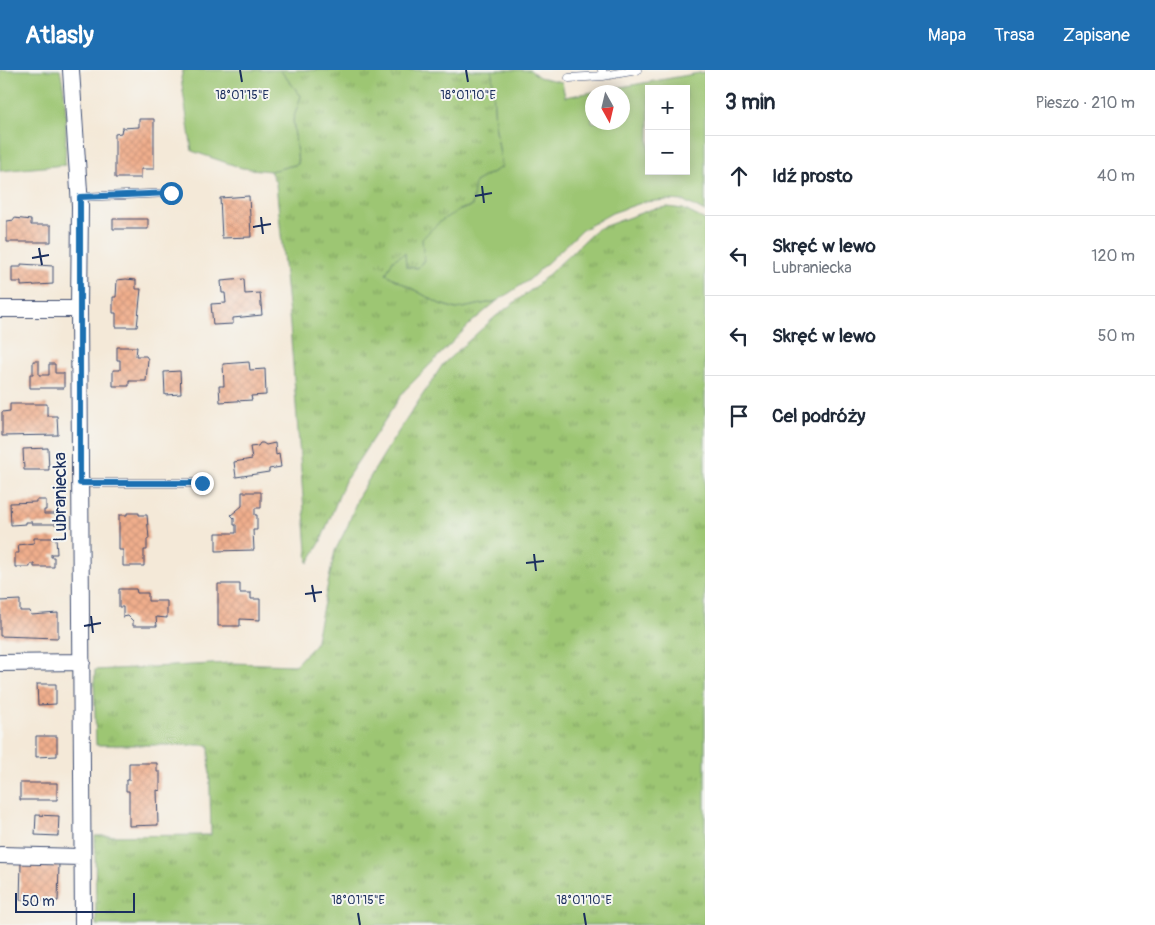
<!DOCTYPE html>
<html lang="pl">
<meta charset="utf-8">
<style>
:root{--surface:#fff;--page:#f2f2f3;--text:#1f2937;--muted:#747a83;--line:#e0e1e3;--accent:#1f6fb2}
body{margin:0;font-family:Pangolin,sans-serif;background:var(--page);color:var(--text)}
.controls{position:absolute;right:15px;top:15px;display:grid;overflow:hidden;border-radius:0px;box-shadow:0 2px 12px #0003}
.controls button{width:45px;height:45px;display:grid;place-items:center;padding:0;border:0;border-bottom:1px solid var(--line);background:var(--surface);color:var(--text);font:25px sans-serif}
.compass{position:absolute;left:585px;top:15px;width:45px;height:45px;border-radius:50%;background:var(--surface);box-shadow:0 2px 12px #0003;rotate:172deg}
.scale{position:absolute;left:15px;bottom:12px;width:120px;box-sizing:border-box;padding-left:5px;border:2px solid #1b2f5e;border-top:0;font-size:14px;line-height:18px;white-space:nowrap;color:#1b2f5e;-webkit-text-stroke:4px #f6f6f2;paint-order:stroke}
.stop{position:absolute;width:15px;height:15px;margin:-11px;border:4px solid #1f6fb2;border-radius:50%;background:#fff}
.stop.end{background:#1f6fb2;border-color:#fff;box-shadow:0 1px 5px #0008}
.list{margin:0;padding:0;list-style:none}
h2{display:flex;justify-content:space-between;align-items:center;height:65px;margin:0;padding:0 20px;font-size:21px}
h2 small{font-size:16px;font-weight:400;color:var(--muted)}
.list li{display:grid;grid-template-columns:32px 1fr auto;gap:15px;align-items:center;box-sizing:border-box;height:80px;padding:0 20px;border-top:1px solid var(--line)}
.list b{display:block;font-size:19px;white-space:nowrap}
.list p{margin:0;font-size:16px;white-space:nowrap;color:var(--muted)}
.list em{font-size:16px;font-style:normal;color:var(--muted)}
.icon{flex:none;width:28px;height:28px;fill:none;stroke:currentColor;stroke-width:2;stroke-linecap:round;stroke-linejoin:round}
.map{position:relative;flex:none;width:705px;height:855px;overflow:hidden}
header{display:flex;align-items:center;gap:30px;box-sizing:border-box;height:70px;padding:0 25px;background:var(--accent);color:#fff}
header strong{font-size:24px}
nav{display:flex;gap:28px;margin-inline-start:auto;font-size:18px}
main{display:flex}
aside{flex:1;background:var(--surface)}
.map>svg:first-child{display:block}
.grass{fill:url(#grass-tufts);stroke:#5c7a68}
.green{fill:#9dc673;stroke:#5c7a68;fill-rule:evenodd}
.building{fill:url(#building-cross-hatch)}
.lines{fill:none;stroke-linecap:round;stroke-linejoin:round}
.service-casing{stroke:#3c4b70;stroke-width:9}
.minor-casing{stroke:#3c4b70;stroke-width:18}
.service{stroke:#fff;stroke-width:8}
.minor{stroke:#fff;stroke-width:16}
.route{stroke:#1f6fb2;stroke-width:6}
.ticks{fill:none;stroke:#1b2f5e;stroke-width:2}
.labels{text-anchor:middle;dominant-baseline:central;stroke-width:4;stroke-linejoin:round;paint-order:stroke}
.street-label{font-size:18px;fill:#1b2f5e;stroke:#f6f6f2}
.ticks-label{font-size:12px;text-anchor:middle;fill:#1b2f5e;stroke:#f6f6f2;stroke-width:4;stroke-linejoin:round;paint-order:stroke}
</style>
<header>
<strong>Atlasly</strong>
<nav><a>Mapa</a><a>Trasa</a><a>Zapisane</a></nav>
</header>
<main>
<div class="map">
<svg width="705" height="855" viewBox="0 0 705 855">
<defs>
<pattern id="grass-tufts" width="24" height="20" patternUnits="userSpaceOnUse" patternTransform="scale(1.25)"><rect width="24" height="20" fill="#9dc673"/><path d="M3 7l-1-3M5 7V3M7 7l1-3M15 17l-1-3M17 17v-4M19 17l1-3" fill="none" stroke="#7fa162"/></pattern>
<pattern id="building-cross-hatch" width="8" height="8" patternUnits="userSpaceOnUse" patternTransform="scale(1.25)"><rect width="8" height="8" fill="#f0ae8c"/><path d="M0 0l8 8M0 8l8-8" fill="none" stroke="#cd967b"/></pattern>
</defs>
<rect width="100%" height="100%" fill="#f6f6f2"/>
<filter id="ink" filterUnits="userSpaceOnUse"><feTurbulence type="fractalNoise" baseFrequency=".02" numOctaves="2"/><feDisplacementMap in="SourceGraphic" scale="10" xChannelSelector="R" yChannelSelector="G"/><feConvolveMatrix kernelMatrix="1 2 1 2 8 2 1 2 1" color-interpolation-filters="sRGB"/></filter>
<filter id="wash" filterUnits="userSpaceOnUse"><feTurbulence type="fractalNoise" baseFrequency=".0096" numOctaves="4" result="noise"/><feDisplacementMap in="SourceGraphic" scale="20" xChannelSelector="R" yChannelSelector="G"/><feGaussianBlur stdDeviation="1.12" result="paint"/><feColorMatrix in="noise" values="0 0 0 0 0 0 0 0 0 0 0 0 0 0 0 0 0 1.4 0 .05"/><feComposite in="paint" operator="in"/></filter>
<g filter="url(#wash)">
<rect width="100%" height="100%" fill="#f4e9d8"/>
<!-- grass -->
<path class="grass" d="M280,0H492L495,53L502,97L475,112L472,136L458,140L418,198L406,197L405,184L386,204L440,234L456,239L497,231L472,252L404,321L345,411L320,473L308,493L290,256L276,113L270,101L298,94L293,49L301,26Z
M668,137L683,139L705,150V855H96L95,766L211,765L209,675H96L94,613L95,600L231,593L295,595L315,574L335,481L348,455L358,427L389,376L443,294L495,247L535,217L597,159L652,139Z"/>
<!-- green -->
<path class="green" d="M0,0H60C68,31 66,62 65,95L0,101Z
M183,0H280L301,26L293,50L298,94L270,101L242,98L192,81L181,8Z
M492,0H530L539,7L562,12L565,27L705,2V142L684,131L667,130L644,132L612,143L582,160L529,210L497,231L457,239L440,234L386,204L393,190L405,183L406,197L418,198L424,190L422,169C439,151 449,143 472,136L475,112L502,97L495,53ZM649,19H686V101H649ZM592,22H622V52H592Z"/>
<g id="blocks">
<!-- building -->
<path class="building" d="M139,49H154V99H141V108H115V64L121,63L122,58L139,57Z
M249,126L251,167L222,168L220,128Z
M14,148L31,150V155H51V172H7V151L14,150Z
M113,149H148V159H113Z
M21,194L53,196V214L21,216V212H12V197H21Z
M126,209L136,210V219H141L137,257H116V243H113V227H116L117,210Z
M244,209L245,224L260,223L262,245L233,248V254L213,255L211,234L226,233L225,223H222L221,211Z
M117,277H137L136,286H146L148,289L146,311H129V316H113V300H120V290H117Z
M33,291H39V305H49V294H55V303H64V318H30V304H33Z
M249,292L250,300L265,299L266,325L251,326L252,330L220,332L219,316H224L223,294Z
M180,301L181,324L165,325L164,302Z
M10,334H47V346H57L58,365L2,366V342L10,341Z
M260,373H263L266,375L275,373L276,385L279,384L281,397L269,399V402L236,407L234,392L252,389L250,377L258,376Z
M48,378L49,400H24L23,379Z
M242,422H261V438H255V445H257V460H253L254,480L216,481V463H236V455H234V448L231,445L242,436Z
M36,430H46V440H44V444H56V454H32V452H26V454L11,455L10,433L36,432Z
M127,443H139V445H147L149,469H147V480H144V496H123V480H119V445H127Z
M34,468H56L57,484H51V487H54V497H34V494H30V497H15V483H19L18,475L34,473Z
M218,514H240V523H251V529H260V550L240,549V556H218Z
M119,519H136L137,523H148V531H167V548L156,547L157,556H133V551L128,546L123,547V537H119Z
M20,530V541H30L31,545L58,543V568L0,566V531Z
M37,614H56V634L38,635Z
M36,666H57V686L36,687Z
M129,693H157V702H160V721L157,720L158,755L129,756V721H126V710H129Z
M20,713H57V730H20Z
M36,745L59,746L58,766L35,765Z
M21,793L59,794L58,831L20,830Z"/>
</g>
</g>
<g filter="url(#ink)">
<use href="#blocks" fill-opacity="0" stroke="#3c4b70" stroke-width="1"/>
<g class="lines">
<!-- service casing -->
<g class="service-casing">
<path id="service" d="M602,0L603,6L637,0
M569,8L603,6
M80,127L171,123
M80,413H202"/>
</g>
<!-- minor casing -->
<g class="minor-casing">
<path id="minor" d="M71,0L80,136L79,239L83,855
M0,239H79
M0,593L82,592
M0,785L81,787"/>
</g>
<!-- service -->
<use href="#service" class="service"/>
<!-- minor -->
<use href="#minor" class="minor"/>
</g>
</g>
<g class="lines" filter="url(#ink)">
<!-- route -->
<path class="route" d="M171,123L80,127V413H202"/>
</g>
<!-- ticks -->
<path class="ticks" d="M240,0L242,12M466,0L468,12M482,116L484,133M475,126L492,123M261,147L263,164M253,157L271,154M39,178L42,195M32,188L49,185M534,484L536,501M526,493L544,491M312,515L315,532M305,524L322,522M91,546L93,563M84,556L101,553M358,843L360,855M584,843L586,855"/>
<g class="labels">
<!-- street labels -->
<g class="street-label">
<text transform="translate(60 427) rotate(-90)">Lubraniecka</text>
</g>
</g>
<g class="ticks-label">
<text x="242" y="29">18°01'15"E</text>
<text x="468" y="29">18°01'10"E</text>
<text x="358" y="834">18°01'15"E</text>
<text x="584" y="834">18°01'10"E</text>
</g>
</svg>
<div class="controls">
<button>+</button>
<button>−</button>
</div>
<svg class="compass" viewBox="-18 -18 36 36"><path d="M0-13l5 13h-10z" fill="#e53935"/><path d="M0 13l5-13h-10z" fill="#747a83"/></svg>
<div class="scale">50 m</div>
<div class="stop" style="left:171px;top:123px"></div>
<div class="stop end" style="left:202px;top:413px"></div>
</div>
<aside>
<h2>3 min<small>Pieszo · 210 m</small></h2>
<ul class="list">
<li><svg class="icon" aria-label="ahead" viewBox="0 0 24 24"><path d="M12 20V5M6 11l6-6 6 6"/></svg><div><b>Idź prosto</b></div><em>40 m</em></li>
<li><svg class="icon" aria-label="left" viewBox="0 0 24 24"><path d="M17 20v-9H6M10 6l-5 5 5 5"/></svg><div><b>Skręć w lewo</b><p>Lubraniecka</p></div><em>120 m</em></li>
<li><svg class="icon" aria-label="left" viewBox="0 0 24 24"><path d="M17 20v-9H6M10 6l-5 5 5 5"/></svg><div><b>Skręć w lewo</b></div><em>50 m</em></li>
<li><svg class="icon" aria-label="arrive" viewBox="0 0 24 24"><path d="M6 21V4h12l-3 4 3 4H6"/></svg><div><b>Cel podróży</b></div></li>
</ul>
</aside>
</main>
